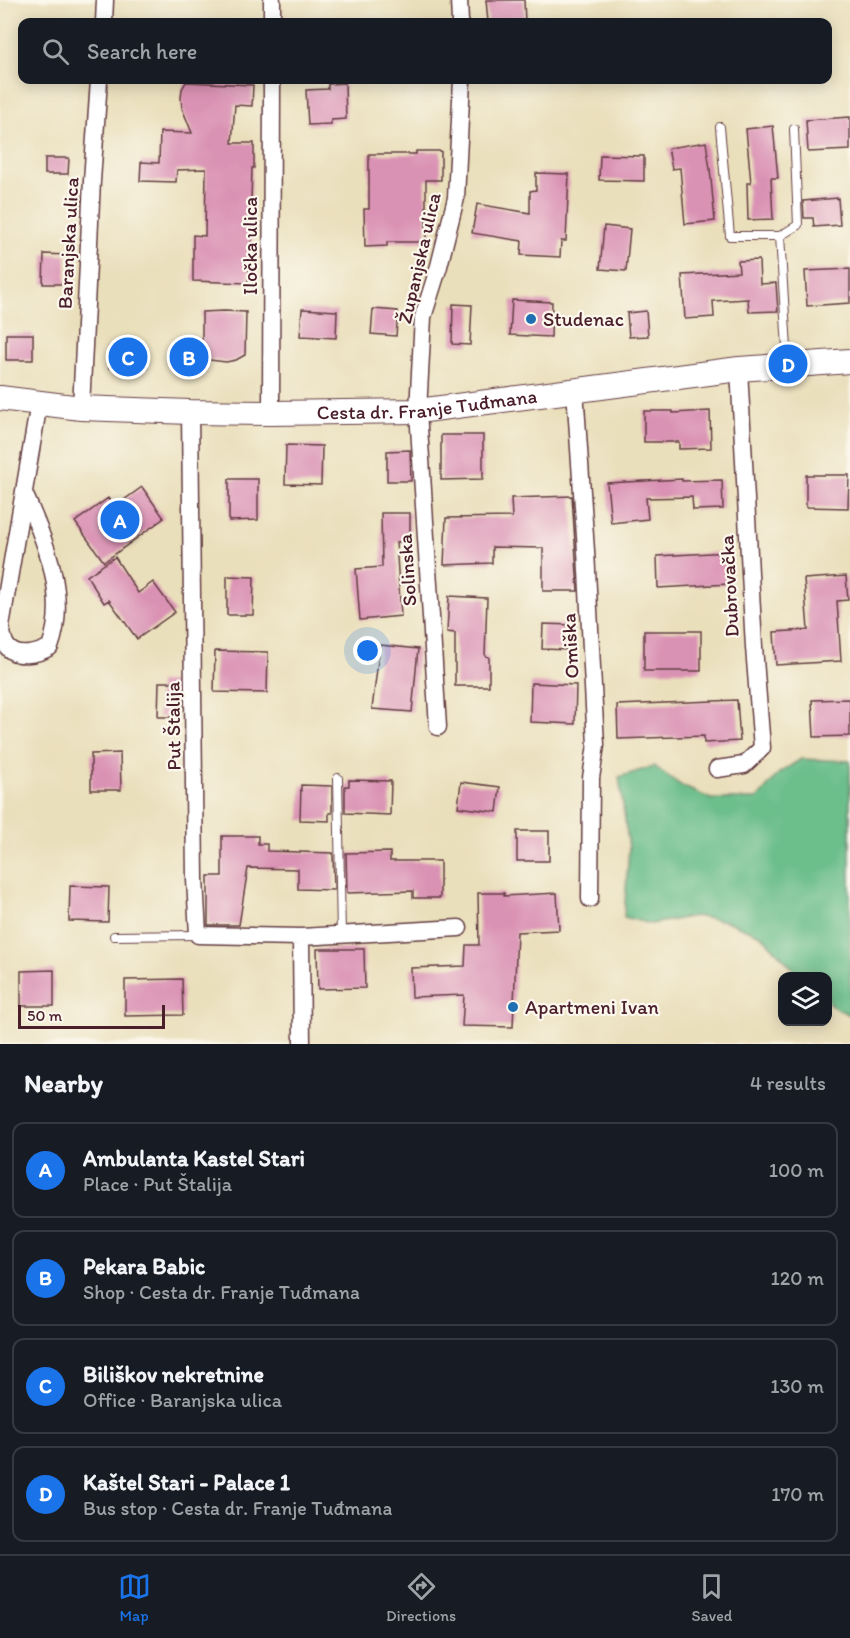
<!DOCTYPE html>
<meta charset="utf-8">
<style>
:root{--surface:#171b24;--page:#242831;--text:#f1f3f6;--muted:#9ea1a6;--line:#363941;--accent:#1a73e8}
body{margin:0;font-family:Itim,sans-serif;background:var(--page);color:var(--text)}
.controls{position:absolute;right:18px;bottom:18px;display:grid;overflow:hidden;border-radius:12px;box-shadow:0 3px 15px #0003}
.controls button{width:54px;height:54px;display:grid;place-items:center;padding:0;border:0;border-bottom:2px solid var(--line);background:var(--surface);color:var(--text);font:30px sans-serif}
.scale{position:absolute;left:18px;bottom:15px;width:147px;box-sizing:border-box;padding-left:6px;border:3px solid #4a1f2b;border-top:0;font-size:16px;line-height:21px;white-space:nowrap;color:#4a1f2b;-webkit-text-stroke:4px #fbf7ec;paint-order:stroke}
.you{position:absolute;left:368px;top:651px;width:21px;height:21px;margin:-15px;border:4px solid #fff;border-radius:50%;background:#1a73e8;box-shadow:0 0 0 9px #1a73e833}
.badge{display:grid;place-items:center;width:39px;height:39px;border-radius:50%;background:var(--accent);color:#fff;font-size:20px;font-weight:700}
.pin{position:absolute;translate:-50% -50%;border:3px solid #fff;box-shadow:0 2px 6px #0006}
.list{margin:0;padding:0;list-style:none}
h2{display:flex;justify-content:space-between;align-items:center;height:78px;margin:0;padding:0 24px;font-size:26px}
h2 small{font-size:20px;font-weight:400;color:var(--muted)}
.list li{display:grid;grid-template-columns:39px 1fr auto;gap:18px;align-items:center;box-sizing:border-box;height:96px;margin:0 12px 12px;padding:0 12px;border:2px solid var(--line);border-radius:12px}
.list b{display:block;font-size:22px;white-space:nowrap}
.list p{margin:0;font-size:20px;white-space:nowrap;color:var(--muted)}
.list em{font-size:20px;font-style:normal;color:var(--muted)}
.icon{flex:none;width:33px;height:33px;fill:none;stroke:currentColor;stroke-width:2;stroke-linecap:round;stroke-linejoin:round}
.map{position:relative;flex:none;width:850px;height:1044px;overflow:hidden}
.search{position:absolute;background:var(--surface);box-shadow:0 3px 15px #0003;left:18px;right:18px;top:18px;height:66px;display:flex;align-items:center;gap:15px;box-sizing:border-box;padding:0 21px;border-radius:12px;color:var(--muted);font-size:22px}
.sheet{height:510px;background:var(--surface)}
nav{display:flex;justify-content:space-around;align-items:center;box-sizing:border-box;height:84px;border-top:2px solid var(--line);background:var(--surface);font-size:16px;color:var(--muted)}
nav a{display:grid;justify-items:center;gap:3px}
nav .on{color:var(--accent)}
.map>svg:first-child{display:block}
.forest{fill:#6cbe8b;stroke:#5b6e5b;stroke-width:1.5}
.building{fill:#da92b4}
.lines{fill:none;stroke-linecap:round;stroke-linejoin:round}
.service-casing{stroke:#623c41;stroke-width:10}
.minor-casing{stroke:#623c41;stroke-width:19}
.secondary-casing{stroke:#623c41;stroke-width:26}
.service{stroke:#fff;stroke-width:8}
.minor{stroke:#fff;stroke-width:16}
.secondary{stroke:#fff;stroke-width:24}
.poi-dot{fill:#1f6fb2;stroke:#fbf7ec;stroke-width:2}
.labels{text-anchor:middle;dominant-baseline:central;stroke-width:4.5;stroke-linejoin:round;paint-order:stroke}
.street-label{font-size:20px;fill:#4a1f2b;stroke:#fbf7ec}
.poi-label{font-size:20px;fill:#4a1f2b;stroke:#fbf7ec;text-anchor:start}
</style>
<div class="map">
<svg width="850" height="1044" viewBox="0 0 850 1044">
<rect width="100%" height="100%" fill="#fbf7ec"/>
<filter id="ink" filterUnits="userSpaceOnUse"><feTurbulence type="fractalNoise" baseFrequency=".0167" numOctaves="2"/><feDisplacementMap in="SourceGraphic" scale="12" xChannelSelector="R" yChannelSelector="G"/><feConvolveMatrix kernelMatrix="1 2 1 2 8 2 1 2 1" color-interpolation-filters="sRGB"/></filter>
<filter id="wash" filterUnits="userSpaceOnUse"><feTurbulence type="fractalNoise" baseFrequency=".008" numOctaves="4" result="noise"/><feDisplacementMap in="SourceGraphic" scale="24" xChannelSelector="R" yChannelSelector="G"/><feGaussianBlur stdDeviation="1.35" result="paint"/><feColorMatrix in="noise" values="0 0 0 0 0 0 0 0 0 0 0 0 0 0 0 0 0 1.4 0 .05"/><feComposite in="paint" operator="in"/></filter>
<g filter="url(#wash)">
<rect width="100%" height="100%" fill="#eadfbb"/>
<!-- forest -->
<path class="forest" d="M801,759L850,761V1015L833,1007L828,1002V976H800L761,935L726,921L695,916L651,924L624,917L629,848L619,777L654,766L682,786L711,799H757L779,773Z"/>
<g id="blocks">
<!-- building -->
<path class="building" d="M486,0H524L525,22H488Z
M186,82L253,85L252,106L235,105L232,143H254V168H252L250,236H252L248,283L193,281V235L205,236L206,169L177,170L176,182L140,181L141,162L159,163L160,132L192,133L182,108L181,98L182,89Z
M345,83L346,119L331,120V124L308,125L306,90L328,89V84Z
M850,117V150L808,152L806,120Z
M773,126L778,178H771L773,219L748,220L747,183H751L746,129Z
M706,142L710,169L715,221L685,224L680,168L672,169L668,148Z
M416,151H441V180H426V242H387V246L365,247L364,209H369V154H416Z
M600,155L644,156V181L599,180Z
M45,158H69L68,174H45Z
M536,173L569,174L566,241H561L560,257L521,255L522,241L472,233L477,204L530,213V191L536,190Z
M838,198L840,225L814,227L813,218H804L803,201Z
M604,226L630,229L626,271L600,269Z
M44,254L66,255V284H43Z
M759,260L760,284L776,283L778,311L749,312L748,299L713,301L714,317L685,319L682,275L739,272L738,261Z
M850,269V303L807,306L805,271Z
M512,300L552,302L551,337L510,335Z
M453,304L472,305L470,345L452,344Z
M302,309L337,311L336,338L300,336Z
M373,309L398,311L396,336L371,334Z
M224,311L246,312L245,355L236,360L226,362L202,359L201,375L183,374L176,365V343L202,341V312Z
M646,311L648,336L629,337L627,313Z
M6,334H33V360H6Z
M109,347H147V368H109Z
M644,411H673V413L710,411L711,448L679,449V442H644Z
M441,435H483V479L441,480Z
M286,445L322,446L321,485L285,484Z
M410,450L411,481H387V451Z
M806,475H849L848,508L806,507Z
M229,479H258V520L229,521Z
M682,479V481L722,480L723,509L693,510L692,497L646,498L648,519L611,523L607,483Z
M142,487L164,518L104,562L75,522L108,498L114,507Z
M572,496L578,591H543V548L492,547V563L444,565L446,518L512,517L511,498Z
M381,513H410V541L396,542L401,616L360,620L356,569L382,567Z
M728,552L730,584L658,588L657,556Z
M115,557L138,593L153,582L175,612L137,639L109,600L104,603L87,576Z
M227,576L254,577L253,615H227Z
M846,576L848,600L837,601L841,661L776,665L774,632L808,630L804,579Z
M449,596L487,598L485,656L489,657V686H455V633L447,632Z
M543,624L573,625L572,650L542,649Z
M644,631H701V671H644Z
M380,645L418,649L412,712L372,709Z
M215,651L268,652L267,693L214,692Z
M159,682H175V717H158Z
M531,683L576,685L575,724L530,722Z
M850,699V736L814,737L812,700Z
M737,700L740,741L704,743V736L618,739L617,705Z
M120,753L121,790H91V754Z
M349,780L391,781L390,815L345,813V786H349Z
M461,782L500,787L497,812L458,807Z
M301,785L332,786V813H329V821L300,820Z
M517,831H549V861H517Z
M222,836H258V844H267V851L333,853L334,890L298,889V869L248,868L239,925H208V876H222Z
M390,852V861H440V898H413V891L347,893L346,853Z
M70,886L109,887L108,922L69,921Z
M478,893H504V896L557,893L559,930L517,932L513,1027L462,1026L464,995L412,997L411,968L465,966L466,945H479Z
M317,949H364L365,988L318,989Z
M54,970V1006H21V971Z
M182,979L183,1015L125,1016V980Z"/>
</g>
</g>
<g filter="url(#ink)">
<use href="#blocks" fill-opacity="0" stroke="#623c41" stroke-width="1.5"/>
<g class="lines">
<!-- service casing -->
<g class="service-casing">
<path id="service" d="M720,127L730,236H780L798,225L794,129
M780,236L788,364
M338,778L341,935
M114,936L198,935"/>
</g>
<!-- minor casing -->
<g class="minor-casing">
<path id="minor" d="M459,0L460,22
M104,22L105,0
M272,22V0
M575,390L586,551L596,745L591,778L590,899
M81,408L92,181L99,80
M190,412L195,879L198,935L301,937L302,1044
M271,413L272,80
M24,493C45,540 69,596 50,647C38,654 15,660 6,645C3,640 2,632 1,626L39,403
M438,727L418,411L423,317L439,266L456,198L462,80
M717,769L744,765L762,748L754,647L739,369
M301,937L459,928"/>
</g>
<!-- secondary casing -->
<g class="secondary-casing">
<g id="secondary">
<path id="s1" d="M0,398L81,408L190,412L271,413L418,411L739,369L850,361"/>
</g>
</g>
<!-- service -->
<use href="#service" class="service"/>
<!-- minor -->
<use href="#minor" class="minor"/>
<!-- secondary -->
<use href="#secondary" class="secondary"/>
</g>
</g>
<!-- markers -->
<g class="poi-dot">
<circle cx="531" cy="319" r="6"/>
<circle cx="513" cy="1007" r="6"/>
</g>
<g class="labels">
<!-- street labels -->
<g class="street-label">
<text transform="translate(68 243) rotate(-87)">Baranjska ulica</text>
<text transform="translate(250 246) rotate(-90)">Iločka ulica</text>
<text transform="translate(419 258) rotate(-77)">Županjska ulica</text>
<text stroke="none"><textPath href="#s1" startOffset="428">Cesta dr. Franje Tuđmana</textPath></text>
<text transform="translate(407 570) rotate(-94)">Solinska</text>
<text transform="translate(729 586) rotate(-93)">Dubrovačka</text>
<text transform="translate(570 646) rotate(-93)">Omiška</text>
<text transform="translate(173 726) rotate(-91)">Put Štalija</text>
</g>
<!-- poi labels -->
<g class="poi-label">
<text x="543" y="319">Studenac</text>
<text x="525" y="1007">Apartmeni Ivan</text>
</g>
</g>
</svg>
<div class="controls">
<button><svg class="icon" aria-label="layers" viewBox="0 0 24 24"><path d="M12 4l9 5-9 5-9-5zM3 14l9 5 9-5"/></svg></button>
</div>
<div class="scale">50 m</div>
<div class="you"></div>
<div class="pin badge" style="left:120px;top:520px">A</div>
<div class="pin badge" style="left:189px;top:357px">B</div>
<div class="pin badge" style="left:128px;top:357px">C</div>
<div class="pin badge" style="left:788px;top:364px">D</div>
<div class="search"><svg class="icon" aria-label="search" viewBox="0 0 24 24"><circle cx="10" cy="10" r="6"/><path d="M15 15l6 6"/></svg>Search here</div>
</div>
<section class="sheet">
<h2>Nearby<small>4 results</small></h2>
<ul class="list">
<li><span class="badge">A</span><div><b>Ambulanta Kastel Stari</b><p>Place · Put Štalija</p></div><em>100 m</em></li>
<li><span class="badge">B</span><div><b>Pekara Babic</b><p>Shop · Cesta dr. Franje Tuđmana</p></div><em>120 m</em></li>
<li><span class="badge">C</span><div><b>Biliškov nekretnine</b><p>Office · Baranjska ulica</p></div><em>130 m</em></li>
<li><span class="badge">D</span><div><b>Kaštel Stari - Palace 1</b><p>Bus stop · Cesta dr. Franje Tuđmana</p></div><em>170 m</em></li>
</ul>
</section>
<nav>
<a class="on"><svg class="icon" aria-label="map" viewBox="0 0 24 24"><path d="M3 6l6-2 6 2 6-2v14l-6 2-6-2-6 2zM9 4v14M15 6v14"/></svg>Map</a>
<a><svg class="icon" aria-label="directions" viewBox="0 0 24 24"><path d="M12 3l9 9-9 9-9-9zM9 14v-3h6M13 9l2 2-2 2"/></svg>Directions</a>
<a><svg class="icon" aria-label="saved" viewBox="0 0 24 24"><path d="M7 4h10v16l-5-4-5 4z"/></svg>Saved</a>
</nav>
